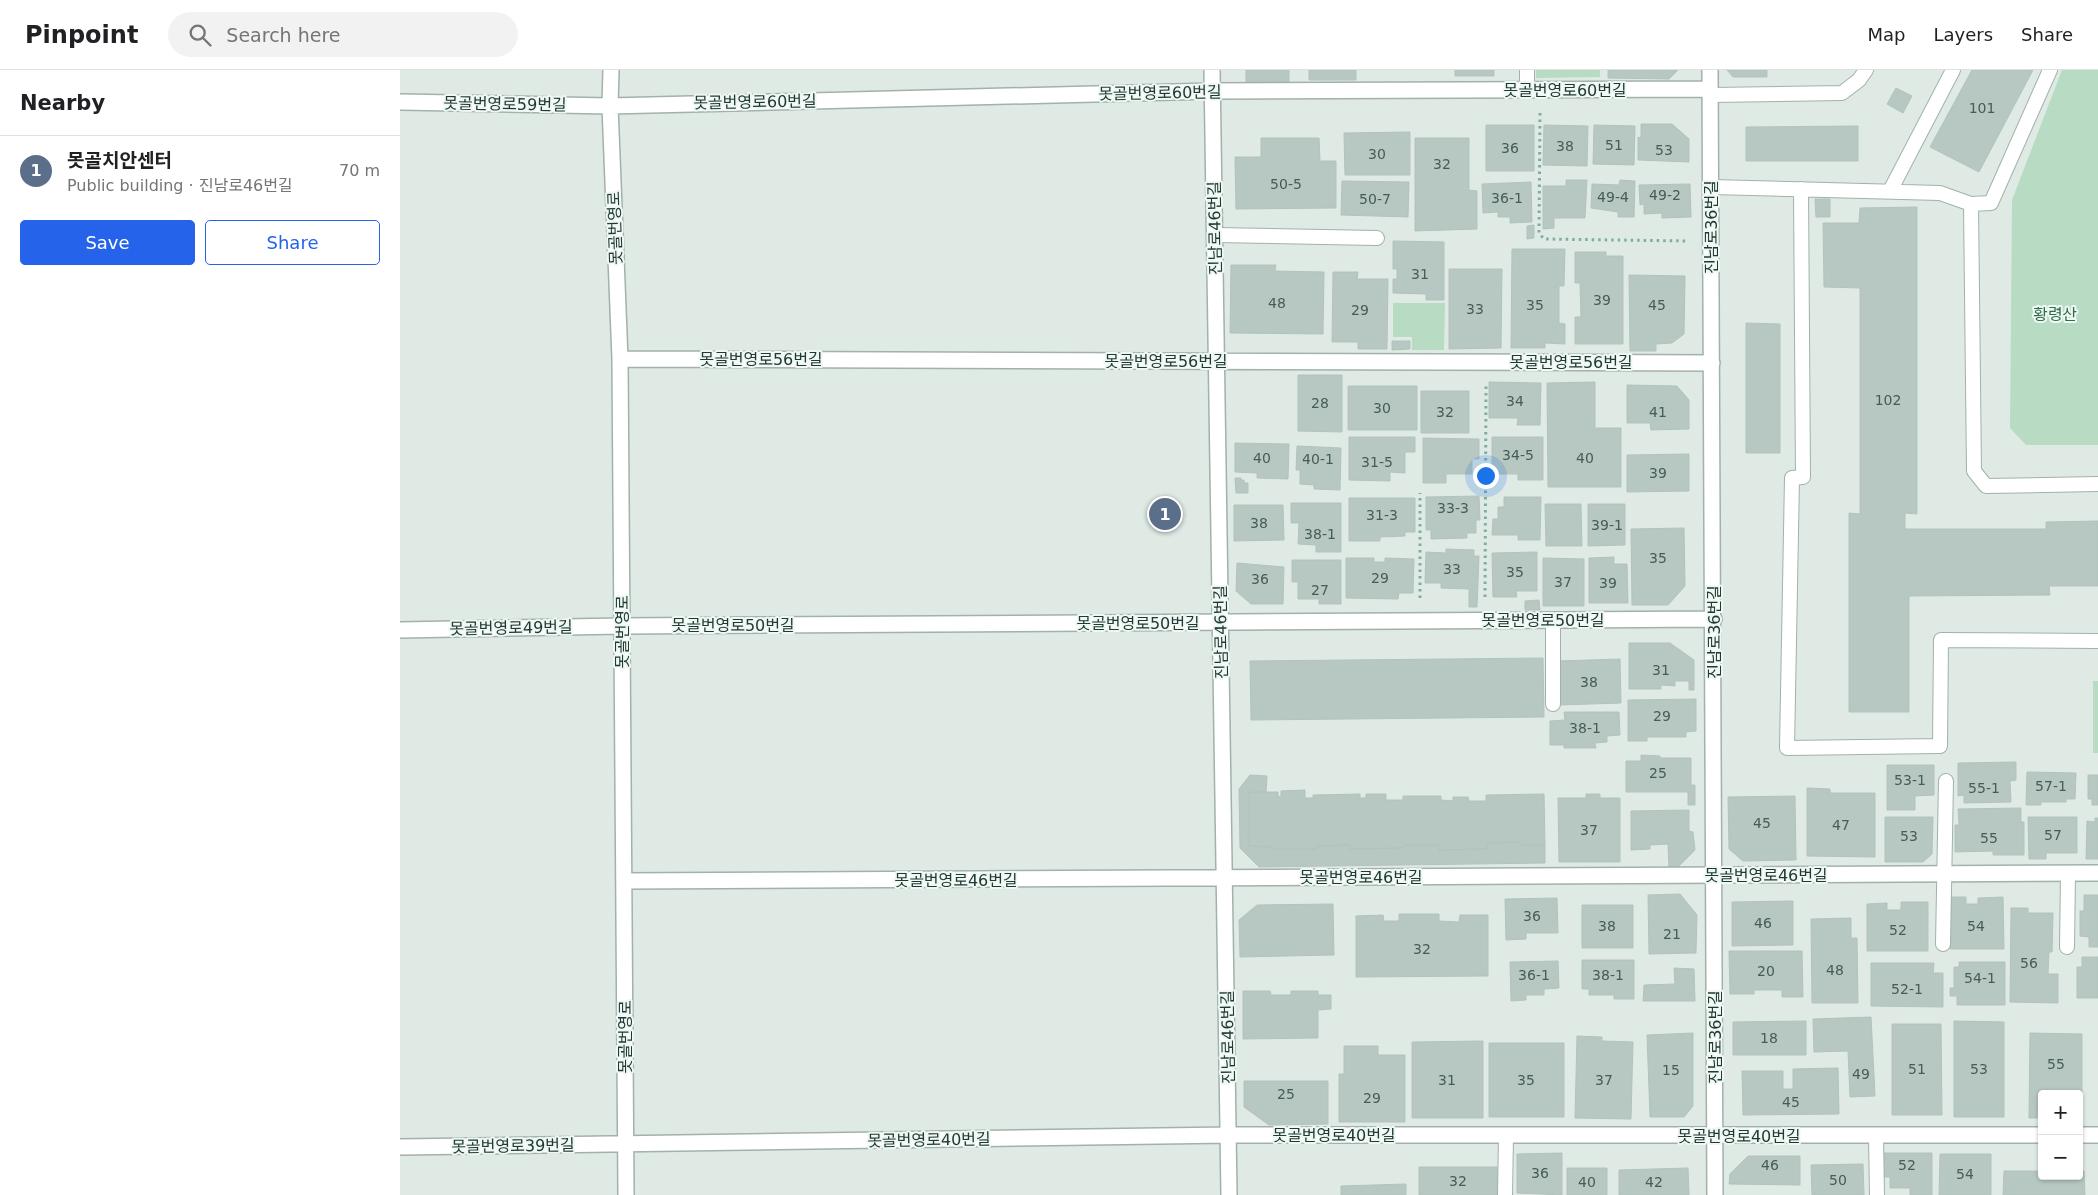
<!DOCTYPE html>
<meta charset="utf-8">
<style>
:root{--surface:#fff;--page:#f2f2f2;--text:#202124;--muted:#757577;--line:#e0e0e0;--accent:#2563eb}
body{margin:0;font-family:"DejaVu Sans","Noto Sans KR",sans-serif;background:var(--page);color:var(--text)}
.controls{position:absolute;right:15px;bottom:15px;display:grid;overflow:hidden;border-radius:5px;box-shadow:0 1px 4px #0004}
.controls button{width:45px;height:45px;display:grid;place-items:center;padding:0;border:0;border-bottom:1px solid var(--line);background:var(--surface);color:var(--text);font:25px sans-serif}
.you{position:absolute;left:1085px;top:405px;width:18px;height:18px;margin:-12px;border:4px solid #fff;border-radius:50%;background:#1a73e8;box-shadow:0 0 0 8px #1a73e833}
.badge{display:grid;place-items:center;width:32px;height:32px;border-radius:50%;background:var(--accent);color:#fff;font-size:16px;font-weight:700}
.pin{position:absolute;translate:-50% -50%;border:2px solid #fff;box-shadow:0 1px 5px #0006}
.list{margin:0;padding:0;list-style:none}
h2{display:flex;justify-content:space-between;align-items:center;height:65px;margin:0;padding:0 20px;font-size:21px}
h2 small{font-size:16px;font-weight:400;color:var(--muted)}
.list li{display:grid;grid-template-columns:32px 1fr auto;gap:15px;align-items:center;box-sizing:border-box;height:70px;padding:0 20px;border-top:1px solid var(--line)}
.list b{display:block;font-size:19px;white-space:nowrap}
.list p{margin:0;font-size:16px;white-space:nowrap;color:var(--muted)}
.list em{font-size:16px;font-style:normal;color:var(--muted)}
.actions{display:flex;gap:10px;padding:15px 20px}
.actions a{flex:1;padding:11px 0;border:1px solid var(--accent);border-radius:5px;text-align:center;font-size:18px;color:var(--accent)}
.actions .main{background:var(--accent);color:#fff}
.icon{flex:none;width:28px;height:28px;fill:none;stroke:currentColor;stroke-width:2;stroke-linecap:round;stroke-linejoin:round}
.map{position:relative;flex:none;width:1698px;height:1125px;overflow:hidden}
header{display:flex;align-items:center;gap:30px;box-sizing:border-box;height:70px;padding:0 25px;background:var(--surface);border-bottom:1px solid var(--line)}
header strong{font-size:24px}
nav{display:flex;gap:28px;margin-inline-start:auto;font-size:18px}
.search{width:350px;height:45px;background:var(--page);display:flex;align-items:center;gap:12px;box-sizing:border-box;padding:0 18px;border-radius:28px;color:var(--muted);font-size:19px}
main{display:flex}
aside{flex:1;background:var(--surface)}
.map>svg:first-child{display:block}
.green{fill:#b8dbc3}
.building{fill:#b7c7c1;stroke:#b2c3bd}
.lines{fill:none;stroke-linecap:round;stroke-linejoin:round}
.lane-casing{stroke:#a2b1ac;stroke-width:16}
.street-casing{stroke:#a2b1ac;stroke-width:18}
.path{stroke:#80ada1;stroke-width:3;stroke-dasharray:2.5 4;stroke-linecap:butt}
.lane{stroke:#fff;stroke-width:14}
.street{stroke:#fff;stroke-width:15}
.labels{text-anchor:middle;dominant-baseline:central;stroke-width:4;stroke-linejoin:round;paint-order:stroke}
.number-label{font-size:14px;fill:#465c57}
.street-label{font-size:16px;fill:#203934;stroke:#eff7f3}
.park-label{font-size:16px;fill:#2c6f49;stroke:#eff7f3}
</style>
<header>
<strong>Pinpoint</strong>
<div class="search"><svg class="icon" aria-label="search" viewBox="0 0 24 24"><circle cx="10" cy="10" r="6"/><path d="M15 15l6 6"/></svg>Search here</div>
<nav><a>Map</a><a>Layers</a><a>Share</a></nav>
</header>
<main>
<aside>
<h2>Nearby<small></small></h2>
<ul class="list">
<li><span class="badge" style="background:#5c6f8a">1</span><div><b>못골치안센터</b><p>Public building · 진남로46번길</p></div><em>70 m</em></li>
</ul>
<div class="actions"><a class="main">Save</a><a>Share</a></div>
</aside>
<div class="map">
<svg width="1698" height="1125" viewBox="0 0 1698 1125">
<rect width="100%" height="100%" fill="#dfeae5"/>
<!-- green -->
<path class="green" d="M1136,0H1200V7L1136,8Z
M1662,0H1698V375H1626L1610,358L1612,130Z
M993,233H1045L1044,280H1012V267H993Z
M1693,611H1698V683H1693Z"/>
<!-- building -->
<path class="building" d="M846,0H889V12H846Z
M909,0H956V10H909Z
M1055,0H1094V6H1055Z
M1208,0H1278L1269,9L1208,8Z
M1327,0H1367V7H1333Z
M1572,0H1633L1579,102L1530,77Z
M1496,18L1512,26L1503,43L1487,34Z
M1241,54H1272L1289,69V92L1238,90V67L1241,68Z
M1086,55H1134V101H1086Z
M1144,55L1188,56L1187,96L1143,95Z
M1194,55L1235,56L1234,95L1193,94Z
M1458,56V91H1346V57Z
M1010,62V105H945L944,63Z
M861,68H919L920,91H936V138L836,139L835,87H861Z
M1015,68H1069V120L1077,121V159L1015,161Z
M1166,110H1187L1185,148H1154V158L1143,159V116H1166Z
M1220,110L1235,111L1234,147H1218V142L1191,138L1192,114L1219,115Z
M942,111L1009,112L1008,147L941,145Z
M1131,112L1132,152L1110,153V147H1098V142L1083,143L1082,114Z
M1290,114L1291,147L1262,148V143L1244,144V134L1240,135L1239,115Z
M1415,129H1430V147H1416Z
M1517,137V444L1505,443V459H1646V452L1698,451V516H1649L1650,525L1509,526V642H1449V443L1460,444V218L1424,217L1423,153H1459L1460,138Z
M1134,155V168L1127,169V156Z
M993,171L1044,172V230H1026V224L993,223V209H997V199H993Z
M1112,179H1165L1164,216H1159V253L1165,254V274L1145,273V278H1111Z
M1175,182H1206V186H1223V274H1175V247H1181L1180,213H1175Z
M831,195H876L875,201L924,202L923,264L830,263Z
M1049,199H1102L1101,278L1049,279Z
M933,202H958L957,209H988L987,279H958V272H932Z
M1229,205L1285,206L1284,264L1272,273L1256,274V281H1230Z
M1346,253L1380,254V383H1346Z
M992,271H1010V279L992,280Z
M898,305H942V362L898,361Z
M1089,312L1141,313L1140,355H1117L1118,348H1089Z
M1195,312V358H1221V417H1148L1147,313Z
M1227,315L1277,316L1289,330V359L1251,360L1250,353H1227Z
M948,316H1017V360H948Z
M1021,321H1069V363H1021Z
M949,367H1015V382H1005V403L990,402V411L949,410Z
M1092,367H1143V410H1118V404H1092Z
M1023,368L1079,369V389H1072V404H1046V413H1023Z
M835,373L889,374L888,409L857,408V403L835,402Z
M897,376L941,378L940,420L914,419V415L900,414V400H896Z
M1289,384V421L1227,422V385Z
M835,408H841V410H844V413H848V423H836Z
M1079,426L1080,450H1076V463H1067V468L1031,469V460H1026V427Z
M1104,427H1141L1140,470H1118V465H1092L1093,449H1098V437H1104Z
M949,428H1015V462H1005V466L980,467V471H949Z
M891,433H941V482H916V475L898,474L899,453H891Z
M1145,434H1181L1182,476H1146Z
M1188,434H1225V475L1188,476Z
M834,435H883L884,470L834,471Z
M1284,458L1285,516L1268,535H1232L1231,459Z
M1046,479L1074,480V486H1079L1077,537H1069V519L1041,518V513H1025L1026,482L1046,483Z
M1137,482V521H1116L1117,527H1093L1092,483Z
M1214,487V494H1227L1228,533H1189V488Z
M946,488H974V492H985V488L1014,489L1013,523H999L998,529L946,528Z
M1143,488L1184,489V536H1143Z
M892,490H941V534H919V529H898V512H892Z
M837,493L884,497L883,534H851L836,521Z
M1139,530L1140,540H1125V531Z
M1229,573H1270L1294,590V620H1289V611H1275V616L1261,615V619H1229Z
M1143,588L1144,647L851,650L850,591Z
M1220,589L1221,633L1159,635L1157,591Z
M1296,629V661L1286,662V667H1247V671H1228V630Z
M1164,642H1219L1220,665L1207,666V672L1195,673L1196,678H1164V675H1150V651L1165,650Z
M1241,685L1260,686V688H1291V715H1295V735H1288V722H1226V691H1241Z
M1616,692V710L1610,711L1611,732L1564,733V725L1558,726V693Z
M1487,695H1534V725L1515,726V740H1487Z
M1627,702L1676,703L1675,729H1666V732H1641V735H1626Z
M850,705L867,706L866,722H849V776L871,777V779H916V776L950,775V779L1002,778L1004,775H1039V780L1087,779V773L1121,772V775H1145V793L859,797L840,778L839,719Z
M1688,705H1698V735H1692V729H1688Z
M1407,718L1430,719V723H1475V787L1407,786Z
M905,720V728H913V725L960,724V728H966V724H986V730H1003V726H1041V730L1053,731V727H1068L1069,731H1086V725L1144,724L1145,775H1121V772L1087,773V779L1039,780V775H1004L1002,778L950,779V775L916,776V779H871V777L849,776V722H878V726L881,727V721Z
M1186,724H1200V728H1220V792H1159L1158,728H1186Z
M1395,726L1396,790L1343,791L1329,779L1328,727Z
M1621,738V752H1624V785H1593V781L1555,782V755H1559L1558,739Z
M1289,740V761L1293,762L1295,780L1277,798H1269L1268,774L1250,775V779L1231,780V741Z
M1485,747H1533L1532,784L1523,792H1485Z
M1628,747H1677V783H1646V789H1629Z
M1695,748H1698V789H1686L1687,751L1695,752Z
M1280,824L1297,845L1296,883L1249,884L1248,825Z
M1684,825H1698V877H1689V867L1680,866V841H1684Z
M1549,827H1566V834H1578V828L1603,827L1604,879H1550Z
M1157,828L1158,863H1126V869L1106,870L1105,829Z
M1393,831V875L1332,876V832Z
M1501,832H1528V881H1467V834L1487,833V840H1501Z
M933,834L934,885L840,887L839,850L857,835Z
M1182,835H1233V878H1182Z
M1611,838H1628V843H1653L1652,882H1649L1648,904H1658V933L1610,932Z
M999,844H1039V851L1059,852L1060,845H1088V906L956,907V846L983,845L984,851H999Z
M1451,848V868H1457L1458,933H1412L1411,849Z
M1329,881H1402L1403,927H1382V920H1354V924H1330Z
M1682,887H1698V928H1677V897H1682Z
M1182,890H1234V929H1214V925H1189V919H1182Z
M1158,891L1159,918L1144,919V925H1126V930L1111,931L1110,892Z
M1559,892H1605V935H1557V926H1550V918H1554V897H1559Z
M1471,893H1534L1533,903H1543V937L1471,936Z
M1274,898L1294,899L1295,931H1243L1244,915L1275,914Z
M843,921H870L871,925H891V921H918V925H931V939L918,940V968L843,969Z
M1471,947L1475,1026L1450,1027L1448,981L1414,982L1413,949Z
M1406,951V985H1333V952Z
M1554,951L1604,952V1047H1554Z
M1492,954H1541L1542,1045H1492Z
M1293,963V1036L1284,1047H1250L1247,965Z
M1630,963L1682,964V1048H1679V1024H1642V1048H1629Z
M1177,966L1202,967V971L1233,972L1231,1049L1175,1048Z
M1083,971V1048H1012V972Z
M1089,973H1164V1047H1089Z
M944,976H978V985H1005V1052H939V1004H944Z
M1438,998L1439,1044L1343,1045L1342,1001H1383V1019H1393V999Z
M844,1011H928V1054L869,1055L844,1037Z
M1162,1083V1125L1117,1123V1084Z
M1482,1083H1532V1125H1510V1118H1490V1107H1481Z
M1540,1084H1591V1125H1539Z
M1348,1086H1400V1115L1329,1114L1330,1104Z
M1463,1094L1464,1125H1412L1411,1095Z
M1019,1097H1097V1125H1019Z
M1167,1098H1207V1125H1167Z
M1288,1098L1289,1125H1219V1100Z
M1604,1101H1642V1106H1679V1101H1684L1685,1125H1603Z
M1006,1114V1125H941V1116Z"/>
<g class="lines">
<!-- lane casing -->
<g class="lane-casing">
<path id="lane" d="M1127,0V20
M1311,25L1442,23L1459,10L1466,0
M1311,117L1540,123L1571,134L1574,401L1586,416L1698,414
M1401,119L1403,407L1392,408L1387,678L1540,676L1541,570L1698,571
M1490,121L1553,0
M1571,134L1591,133L1650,0
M815,165L977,168
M1153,634V550
M1543,874L1546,711
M1667,877L1668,804
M1476,1066L1477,1125
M1105,1125L1106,1066"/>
</g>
<!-- street casing -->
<g class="street-casing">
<path id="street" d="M211,0L210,36L220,289L226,1125
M812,0L829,1125
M1310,0L1315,1125
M0,32L210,36L813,21L1310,19
M220,289L1312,293
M0,560L222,556L1314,549
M224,811L1698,803
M1679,1065H1698
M0,1077L830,1065H1642"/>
</g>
<!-- path -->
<path class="path" d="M1140,43L1139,163L1144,169L1288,171
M1085,527L1086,316
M1020,528V423"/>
<!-- lane -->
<use href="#lane" class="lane"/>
<!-- street -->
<use href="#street" class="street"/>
</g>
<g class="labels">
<!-- number labels -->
<g class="number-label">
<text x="1582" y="38">101</text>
<text x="1214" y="75">51</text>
<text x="1165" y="76">38</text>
<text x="1110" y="78">36</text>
<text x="1264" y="80">53</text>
<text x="977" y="84">30</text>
<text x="1042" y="94">32</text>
<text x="886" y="114">50-5</text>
<text x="1265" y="125">49-2</text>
<text x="1213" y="127">49-4</text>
<text x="1107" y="128">36-1</text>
<text x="975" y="129">50-7</text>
<text x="1020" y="204">31</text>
<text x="1202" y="230">39</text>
<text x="877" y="233">48</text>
<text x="1135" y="235">35</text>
<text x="1257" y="235">45</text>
<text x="1075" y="239">33</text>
<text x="960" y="240">29</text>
<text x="1488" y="330">102</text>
<text x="1115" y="331">34</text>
<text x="920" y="333">28</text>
<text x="982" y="338">30</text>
<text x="1045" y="342">32</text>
<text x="1258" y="342">41</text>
<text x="1118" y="385">34-5</text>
<text x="862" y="388">40</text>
<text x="1185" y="388">40</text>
<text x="918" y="389">40-1</text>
<text x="977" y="392">31-5</text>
<text x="1258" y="403">39</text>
<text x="1053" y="438">33-3</text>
<text x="982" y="445">31-3</text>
<text x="859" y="453">38</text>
<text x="1207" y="455">39-1</text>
<text x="920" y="464">38-1</text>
<text x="1258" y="488">35</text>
<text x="1052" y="499">33</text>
<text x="1115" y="502">35</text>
<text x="980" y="508">29</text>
<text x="860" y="509">36</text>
<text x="1163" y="512">37</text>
<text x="1208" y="513">39</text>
<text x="920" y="520">27</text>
<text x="1261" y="600">31</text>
<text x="1189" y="612">38</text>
<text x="1262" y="646">29</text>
<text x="1185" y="658">38-1</text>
<text x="1258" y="703">25</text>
<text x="1510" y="710">53-1</text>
<text x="1651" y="716">57-1</text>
<text x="1584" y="718">55-1</text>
<text x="1362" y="753">45</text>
<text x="1441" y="755">47</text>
<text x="1189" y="760">37</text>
<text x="1653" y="765">57</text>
<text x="1509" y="766">53</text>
<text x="1589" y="768">55</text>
<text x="1132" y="846">36</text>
<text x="1363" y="853">46</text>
<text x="1207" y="856">38</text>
<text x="1576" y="856">54</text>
<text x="1498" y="860">52</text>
<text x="1272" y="864">21</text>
<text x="1022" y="879">32</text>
<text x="1629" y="893">56</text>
<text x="1435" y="900">48</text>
<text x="1366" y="901">20</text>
<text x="1134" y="905">36-1</text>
<text x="1208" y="905">38-1</text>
<text x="1580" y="908">54-1</text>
<text x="1507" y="919">52-1</text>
<text x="1369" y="968">18</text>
<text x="1656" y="994">55</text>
<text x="1517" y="999">51</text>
<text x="1579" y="999">53</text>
<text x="1271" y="1000">15</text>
<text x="1461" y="1004">49</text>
<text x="1047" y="1010">31</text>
<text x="1126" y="1010">35</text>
<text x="1204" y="1010">37</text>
<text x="886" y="1024">25</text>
<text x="972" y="1028">29</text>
<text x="1391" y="1032">45</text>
<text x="1370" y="1095">46</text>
<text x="1507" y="1095">52</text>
<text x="1140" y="1103">36</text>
<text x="1565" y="1104">54</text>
<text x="1438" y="1110">50</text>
<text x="1058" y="1111">32</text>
<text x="1187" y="1112">40</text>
<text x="1254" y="1112">42</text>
</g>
<!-- street labels -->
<g class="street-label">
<text x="1165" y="20">못골번영로60번길</text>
<text transform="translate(760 23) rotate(-1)">못골번영로60번길</text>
<text transform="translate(355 32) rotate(-1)">못골번영로60번길</text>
<text transform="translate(105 34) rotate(1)">못골번영로59번길</text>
<text transform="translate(1311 157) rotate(-90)">진남로36번길</text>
<text transform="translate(215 158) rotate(-92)">못골번영로</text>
<text transform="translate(815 158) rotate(-91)">진남로46번길</text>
<text x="361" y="289">못골번영로56번길</text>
<text x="766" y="291">못골번영로56번길</text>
<text x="1171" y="292">못골번영로56번길</text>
<text x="1143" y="550">못골번영로50번길</text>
<text x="738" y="553">못골번영로50번길</text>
<text x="333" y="555">못골번영로50번길</text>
<text transform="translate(111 558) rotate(-1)">못골번영로49번길</text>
<text transform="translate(222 562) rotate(-90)">못골번영로</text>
<text transform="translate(821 562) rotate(-91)">진남로46번길</text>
<text transform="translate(1314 562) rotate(-90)">진남로36번길</text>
<text x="1366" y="805">못골번영로46번길</text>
<text x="961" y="807">못골번영로46번길</text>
<text x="556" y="810">못골번영로46번길</text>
<text transform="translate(225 967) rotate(-90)">못골번영로</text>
<text transform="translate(828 967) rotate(-91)">진남로46번길</text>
<text transform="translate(1315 967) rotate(-90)">진남로36번길</text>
<text x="934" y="1065">못골번영로40번길</text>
<text x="1339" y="1066">못골번영로40번길</text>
<text transform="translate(529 1070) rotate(-1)">못골번영로40번길</text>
<text transform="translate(113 1076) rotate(-1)">못골번영로39번길</text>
</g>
<!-- park labels -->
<g class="park-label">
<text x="1655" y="244">황령산</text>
</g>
</g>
</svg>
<div class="controls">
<button>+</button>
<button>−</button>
</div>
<div class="you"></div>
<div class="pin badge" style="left:765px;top:444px;background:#5c6f8a">1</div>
</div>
</main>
